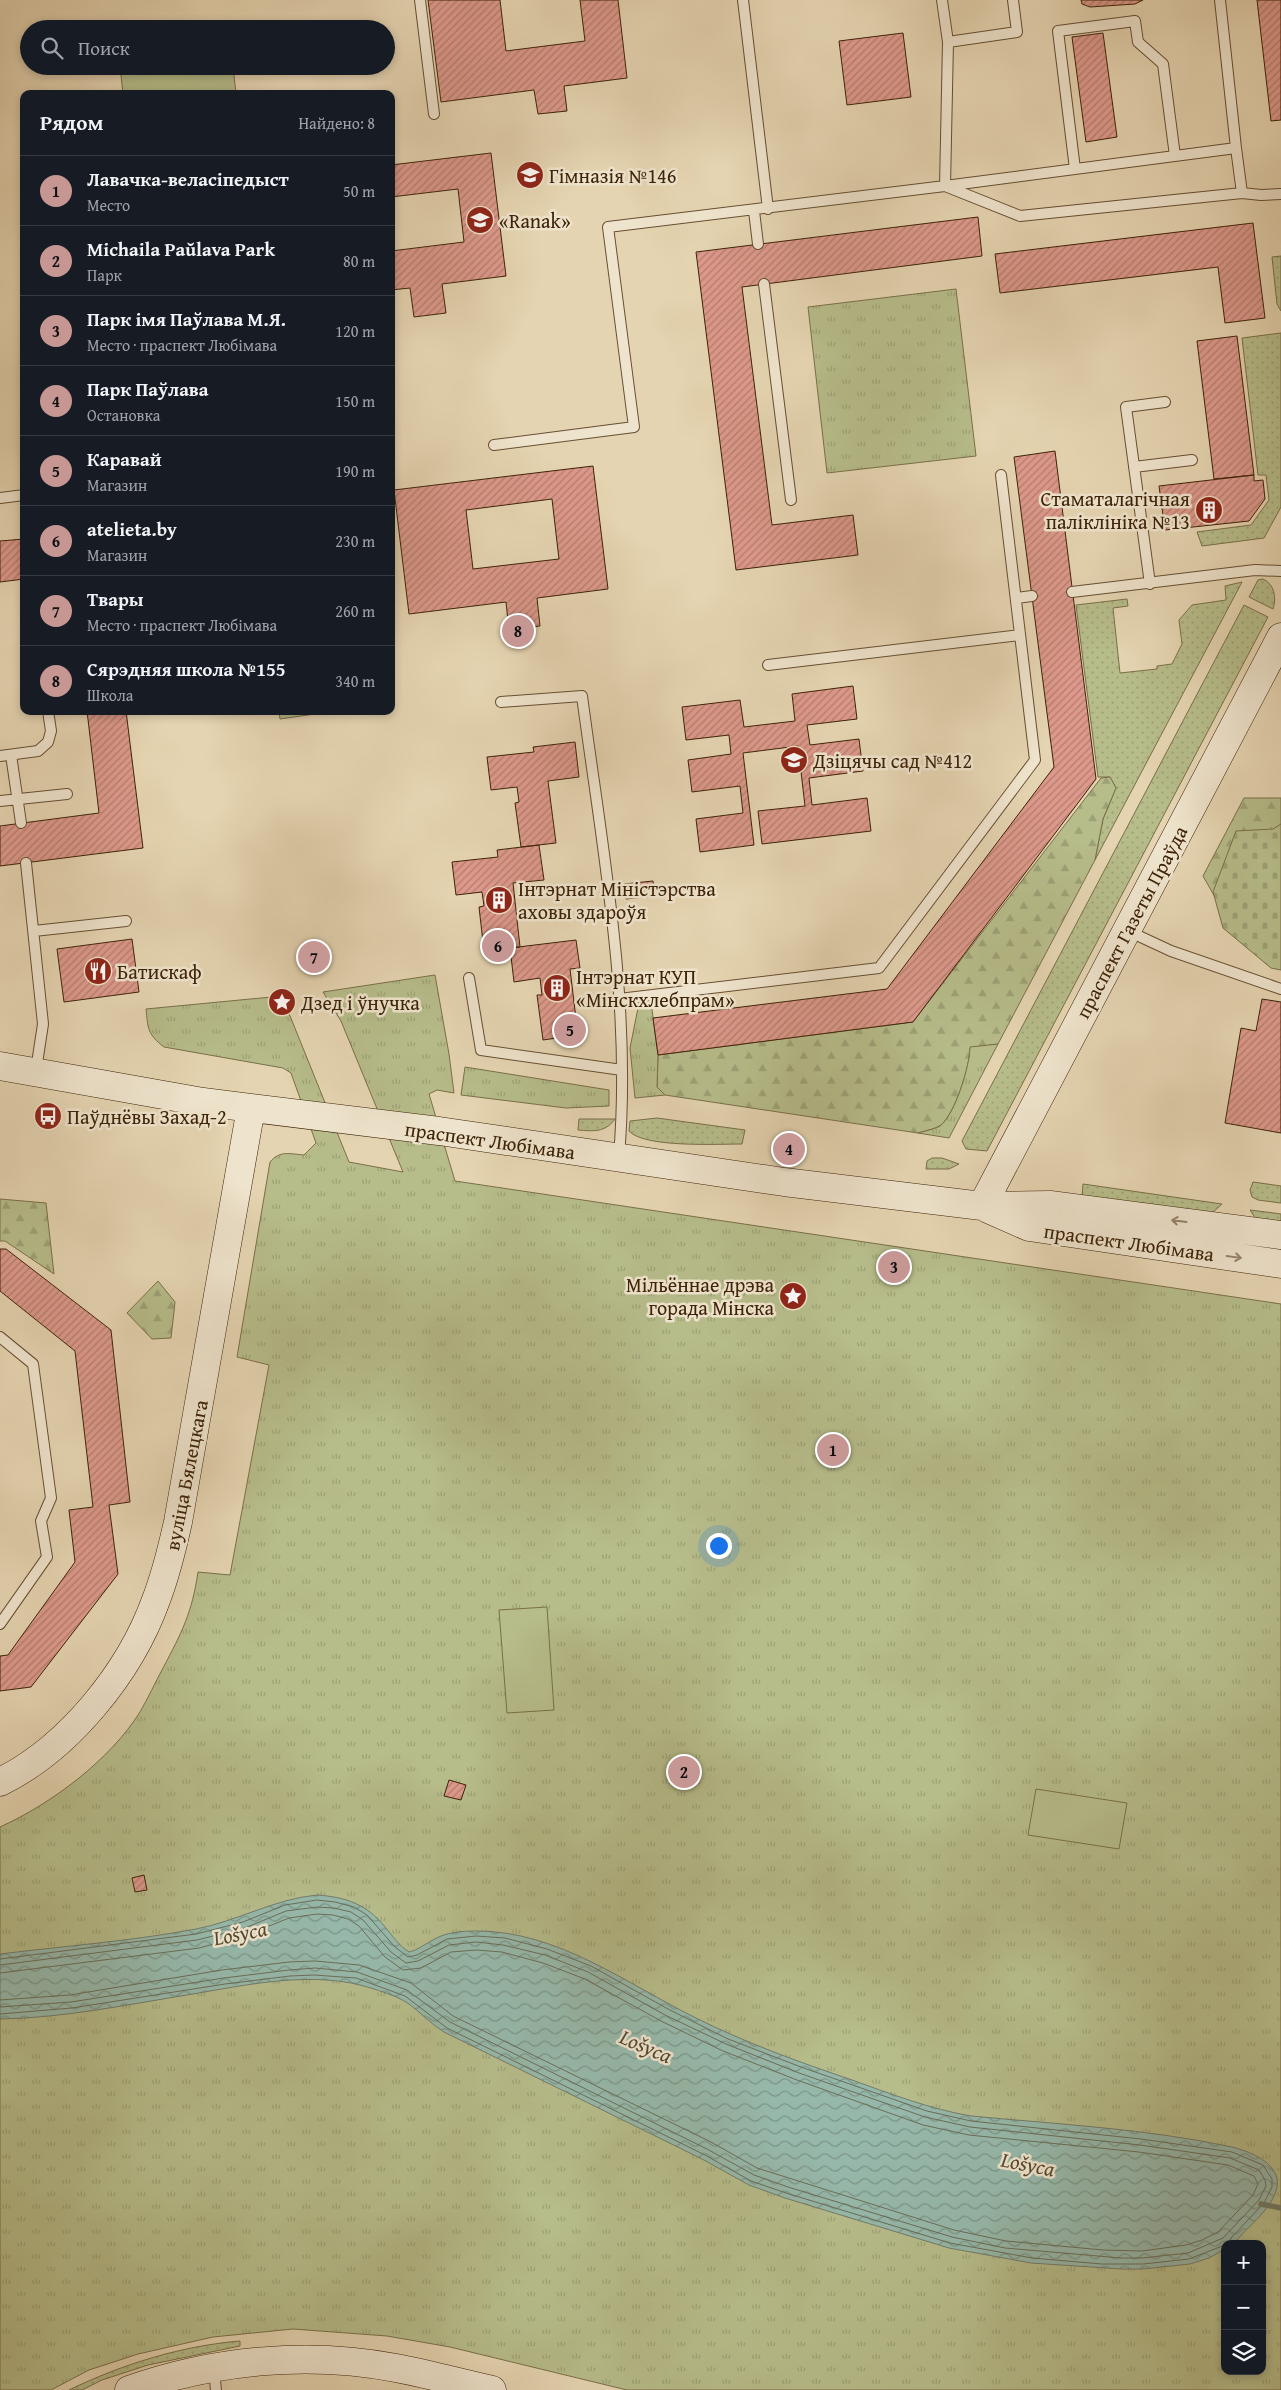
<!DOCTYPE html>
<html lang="ru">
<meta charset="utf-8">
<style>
:root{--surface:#171b24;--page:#242831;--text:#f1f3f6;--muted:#9ea1a6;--line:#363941;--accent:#c59692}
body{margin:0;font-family:"Gentium Book Plus",serif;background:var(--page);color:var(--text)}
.controls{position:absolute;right:15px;bottom:15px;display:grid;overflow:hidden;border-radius:10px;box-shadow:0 2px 8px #0003}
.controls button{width:45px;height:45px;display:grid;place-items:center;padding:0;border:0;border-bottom:1px solid var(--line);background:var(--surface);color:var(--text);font:25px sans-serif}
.you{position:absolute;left:718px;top:1545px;width:18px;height:18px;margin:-12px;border:4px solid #fff;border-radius:50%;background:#1a73e8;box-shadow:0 0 0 8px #1a73e833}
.badge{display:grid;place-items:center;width:32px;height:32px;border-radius:50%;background:var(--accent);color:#111;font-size:16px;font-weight:700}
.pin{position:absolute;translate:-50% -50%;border:2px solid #fff;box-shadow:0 1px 5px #0006}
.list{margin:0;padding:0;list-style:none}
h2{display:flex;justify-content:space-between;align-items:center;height:65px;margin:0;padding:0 20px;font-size:21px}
h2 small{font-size:16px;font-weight:400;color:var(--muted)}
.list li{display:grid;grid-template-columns:32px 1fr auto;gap:15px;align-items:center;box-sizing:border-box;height:70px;padding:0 20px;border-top:1px solid var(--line)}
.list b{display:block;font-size:19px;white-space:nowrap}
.list p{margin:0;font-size:16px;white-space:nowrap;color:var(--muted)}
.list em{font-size:16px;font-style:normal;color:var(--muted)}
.icon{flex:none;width:28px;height:28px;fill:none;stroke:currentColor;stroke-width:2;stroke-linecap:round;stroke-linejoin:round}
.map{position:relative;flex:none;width:1281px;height:2390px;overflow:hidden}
.search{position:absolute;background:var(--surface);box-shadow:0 2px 8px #0003;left:20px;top:20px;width:375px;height:55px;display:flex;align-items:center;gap:12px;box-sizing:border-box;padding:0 18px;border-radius:28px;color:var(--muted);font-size:19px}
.panel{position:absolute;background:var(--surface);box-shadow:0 2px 8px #0003;left:20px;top:90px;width:375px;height:625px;border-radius:10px}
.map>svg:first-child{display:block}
.grass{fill:url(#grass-dots);stroke:#7a6f48}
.forest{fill:url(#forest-firs);stroke:#7a6f48}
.cemetery{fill:url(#cemetery-stones);stroke:#7a6f48}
.park{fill:url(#park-tufts);stroke:#7a6f48;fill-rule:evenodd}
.pitch{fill:#b6bc8a;stroke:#7a6f48}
.water{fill:url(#water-waves);stroke:#727c69}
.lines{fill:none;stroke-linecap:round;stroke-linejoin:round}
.shore{stroke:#6a6d58;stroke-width:1}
.stream{stroke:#727c69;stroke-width:5.5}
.building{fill:url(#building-hatch);stroke:#3d2207;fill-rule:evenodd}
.lane-casing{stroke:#674e32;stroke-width:12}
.secondary-casing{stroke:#3d2207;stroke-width:29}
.lane{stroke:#eee3cc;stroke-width:10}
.secondary{stroke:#eee3cc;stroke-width:28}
.oneway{stroke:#96826a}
.labels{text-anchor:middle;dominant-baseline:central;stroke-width:5;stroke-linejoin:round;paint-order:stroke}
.poi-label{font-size:20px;fill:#3d2207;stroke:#eee3cc;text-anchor:start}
.street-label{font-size:20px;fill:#3d2207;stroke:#eee3cc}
.water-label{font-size:21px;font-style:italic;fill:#534830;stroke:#eee3cc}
</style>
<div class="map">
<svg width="1281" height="2390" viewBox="0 0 1281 2390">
<defs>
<pattern id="grass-dots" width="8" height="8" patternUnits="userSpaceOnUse" patternTransform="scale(1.25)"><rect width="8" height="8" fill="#b6bc8a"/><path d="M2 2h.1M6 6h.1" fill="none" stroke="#9da176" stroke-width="1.8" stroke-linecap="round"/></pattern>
<pattern id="forest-firs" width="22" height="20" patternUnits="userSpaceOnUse" patternTransform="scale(1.25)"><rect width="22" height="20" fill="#b6bc8a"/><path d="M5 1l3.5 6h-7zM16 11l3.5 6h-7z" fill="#9da176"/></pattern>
<pattern id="cemetery-stones" width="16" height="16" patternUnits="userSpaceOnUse" patternTransform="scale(1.25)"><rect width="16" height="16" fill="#b6bc8a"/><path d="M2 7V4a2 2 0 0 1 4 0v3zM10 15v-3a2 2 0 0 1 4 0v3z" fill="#9da176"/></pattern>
<pattern id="park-tufts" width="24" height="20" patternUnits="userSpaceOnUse" patternTransform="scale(1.25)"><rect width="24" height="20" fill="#b6bc8a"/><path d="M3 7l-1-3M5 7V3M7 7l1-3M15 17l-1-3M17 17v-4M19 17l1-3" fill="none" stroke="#9da176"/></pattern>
<pattern id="water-waves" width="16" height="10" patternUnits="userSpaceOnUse" patternTransform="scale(1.25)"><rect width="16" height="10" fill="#96b8aa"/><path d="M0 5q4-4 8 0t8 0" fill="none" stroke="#7c9588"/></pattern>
<pattern id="building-hatch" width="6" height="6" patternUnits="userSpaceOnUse" patternTransform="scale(1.25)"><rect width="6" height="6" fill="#dd998b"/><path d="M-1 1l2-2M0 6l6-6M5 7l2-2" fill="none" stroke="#b47c70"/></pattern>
</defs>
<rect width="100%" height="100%" fill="#e5d4b1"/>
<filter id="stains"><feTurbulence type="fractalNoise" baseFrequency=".004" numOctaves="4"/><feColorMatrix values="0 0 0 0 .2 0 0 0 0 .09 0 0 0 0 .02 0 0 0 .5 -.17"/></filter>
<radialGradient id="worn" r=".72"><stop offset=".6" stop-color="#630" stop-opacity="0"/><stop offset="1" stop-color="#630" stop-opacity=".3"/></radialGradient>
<!-- grass -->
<path class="grass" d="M1281,256V311L1277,304L1272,257Z
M1281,333V507L1264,538L1202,546L1197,532L1251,525L1269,500L1266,475H1258L1242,338Z
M1263,579C1274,584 1277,597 1273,609L1249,597L1258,580Z
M1242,582L1095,860L1103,819L1116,788L1110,777H1098L1076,605L1127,599L1128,606L1113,608L1120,673L1157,669V666L1172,664L1182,644L1179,620L1192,605L1226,600L1225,586Z
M1244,605L1268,617L987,1151L966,1149L962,1141Z
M657,1118L745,1130L742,1144C718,1144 644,1148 629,1131L630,1121Z
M579,1119H615C605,1133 593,1131 578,1130Z
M932,1158H942L959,1164L949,1169H926L927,1161Z
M1253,1182L1281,1186V1203L1258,1200L1252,1197L1250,1190Z
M1083,1184L1222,1204L1211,1214L1082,1196Z
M1250,1210L1281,1214V1225L1258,1222Z
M240,2341V2346L148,2365L102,2380L82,2390H69C123,2364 181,2346 240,2341Z"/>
<!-- forest -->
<path class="forest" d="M1110,777L1116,788L1103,819L1095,860L998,1044L970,1048C970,1066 955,1113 941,1125C935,1129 925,1131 918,1133L665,1095L657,1087L658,1055L913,1022L1101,778Z
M1244,798H1281V964L1232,927L1203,876Z
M0,1199L46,1203L54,1274L5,1241H0Z
M158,1281L175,1302L171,1338L152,1339L127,1313Z"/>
<!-- cemetery -->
<path class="cemetery" d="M1281,824V970L1271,968L1223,928L1213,892L1236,831L1273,829Z"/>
<!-- park -->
<path class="park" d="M956,289L976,456L827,473L808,307Z
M435,975L449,1054L454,1093L437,1090L429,1094L455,1181L1281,1304V2390H627L450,2347L387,2336L293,2329L213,2337L138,2354L89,2370L51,2390H0V1827C51,1804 110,1760 140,1712C148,1698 155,1683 163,1668C182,1632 192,1613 198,1572L230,1575L269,1365L237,1357L270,1162C280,1150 290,1154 304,1155L316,1143L291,1073L283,1068L164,1047C147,1034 148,1028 146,1009L282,996L349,1162L403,1172L341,1021L323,992ZM1225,2244H1262V2371H1225Z
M651,1002L658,1055L657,1087L665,1095L635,1098L630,1048L639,1003Z
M998,1044L949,1138L918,1133C925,1131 935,1129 940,1126C955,1115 970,1065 970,1047Z
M465,1067L609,1090V1106L566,1108L461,1095Z"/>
<!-- pitch -->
<path class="pitch" d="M120,66H233L236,94H123Z
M279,711H336L280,719Z
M547,1607L554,1710L507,1713L499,1610Z
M1036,1789L1127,1803L1119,1849L1028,1835Z"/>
<!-- water -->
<path class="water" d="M317,1895C345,1897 367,1904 385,1927C393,1936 399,1946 409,1952C418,1950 425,1944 433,1940C446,1932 462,1931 477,1931C558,1931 627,1984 696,2018C746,2043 799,2062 852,2080C891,2094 930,2109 971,2116C1056,2124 1149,2129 1232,2147C1248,2151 1272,2160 1277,2178C1281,2202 1250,2224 1237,2240L1232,2244H1225V2249L1209,2258L1190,2264L1143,2269H1121L1031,2263L949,2248L785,2198L749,2185L702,2159L444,2032C431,2024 421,2013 409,2004C399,1997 386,1993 374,1989C315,1969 247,1985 187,1995C125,2005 63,2018 0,2019V1954C65,1946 132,1941 196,1929C238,1921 274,1899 317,1895Z"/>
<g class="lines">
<!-- shore -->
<path class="shore" d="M0,1959L196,1934L243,1922L285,1905L317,1900L335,1902L354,1907L367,1915L395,1947L408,1957L417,1955L447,1939L476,1936L505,1938L547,1949L591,1966L668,2009L728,2039L801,2067L927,2111L971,2121L1141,2139L1232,2152L1263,2165L1272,2179V2187L1264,2203L1231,2238L1229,2244
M0,1965L197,1940L245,1928L286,1911L317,1907L334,1908L351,1912L363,1920L391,1952L406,1963L418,1961L449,1945L476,1942L503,1945L545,1955L588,1972L665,2015L726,2044L799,2073L925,2117L970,2127L1140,2145L1230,2158L1259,2170L1265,2180L1266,2186L1259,2200L1223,2238L1188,2253L1142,2258H1121L1005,2248L952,2237L788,2187L754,2175L707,2149L450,2022L407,1990L357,1972L315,1968L289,1970L224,1978L71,2002L0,2007
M0,1973L199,1948L247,1935L289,1918L317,1914L333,1915L348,1919L359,1926L385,1957L403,1970L421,1968L451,1952L476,1950L502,1952L543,1963L585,1979L661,2021L723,2051L797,2080L923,2125L969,2135L1139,2152L1228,2165L1254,2176L1258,2184L1253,2195L1218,2232L1202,2240L1186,2245L1142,2251L1103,2250L1006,2241L954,2230L757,2168L711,2142L453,2016L411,1983L359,1965L315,1961L289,1962L222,1970L70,1995L0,2000
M0,2014L72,2008L225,1984L290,1976L314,1975L356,1978L405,1996L447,2028L705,2155L751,2181L786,2193L950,2243L1032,2258L1102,2264H1143L1189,2259L1225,2245"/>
<!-- stream -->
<path class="stream" d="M1261,2204L1281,2208"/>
</g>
<!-- building -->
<path class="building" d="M428,0H500L506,51L585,41L580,0H618L627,78L564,86L567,111L538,114L534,90L441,102Z
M1081,0H1143L1135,4L1090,7L1082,4Z
M1257,0H1281V120L1271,121Z
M903,33L911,97L847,105L839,41Z
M1103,33L1117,137L1086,142L1072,37Z
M491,153L506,276L442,284L446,313L414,317L410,288L391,290V251L464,242L458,189L391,197V165Z
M978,217L982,256L742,287L772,525L853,515L858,555L736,570L696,252Z
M1253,223L1265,318L1225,323L1218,267L1000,293L995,254Z
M1237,336L1254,475L1214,479L1197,341Z
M1055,451L1096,779L913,1022L658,1055L653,1018L887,989L1054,767L1014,457Z
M593,466L608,589L537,598L540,626L509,630L506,602L409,614L394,490ZM552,499L559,559L473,569L466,510Z
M1254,475V481L1263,480L1265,499L1249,521L1165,530L1159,486Z
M24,539V579L0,582V541Z
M853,686L857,719L807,725L810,745L859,739L863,771L809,778L812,805L867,798L871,831L762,844L758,811L805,806L798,746L743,753L754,845L700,852L696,819L743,813L740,786L692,792L688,760L731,754L729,735L686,740L682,707L740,700L744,727L795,721L792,694Z
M87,711H126L143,848L0,866V826L99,813Z
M575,742L579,777L548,781L556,843L521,847L515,803L519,802L517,787L491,790L487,757L534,752L533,747Z
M539,845L544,880L513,883L520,947L484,951L479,907L484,906L482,892L456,895L452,862L498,857L497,850Z
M653,881L655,896L626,899L624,884Z
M132,939L139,992L64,1002L57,949Z
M576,940L580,968L570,969L578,1035L543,1040L537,995H542L540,978L514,982L510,948Z
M1262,999L1281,1002V1133L1225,1123L1241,1028L1256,1031Z
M0,1249H6L111,1330L130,1502L109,1505L118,1574L31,1687L0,1691V1656L8,1655L75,1562L69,1510L93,1507L75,1351L0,1291Z
M449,1780L466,1785L461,1800L444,1796Z
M144,1875L147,1890L135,1892L132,1878Z"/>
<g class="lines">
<!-- lane casing -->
<g class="lane-casing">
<path id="lane" d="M420,0L434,114
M743,0L768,209
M942,0L948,42L945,186L1236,148L1220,0
M948,42L1017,32L1013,0
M1236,148L1242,193
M1075,169L1058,31L1135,21L1138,42L1163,64L1175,156
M754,211L758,244
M764,284L791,500
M494,445L634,427L608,227L945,186L1020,216L1242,193L1261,195L1281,194
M1134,467L1192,460
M0,498L24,495
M1150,584L1126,407L1165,402
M1072,592L1255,570L1281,571
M1016,598L1032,596
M768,665L1020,635
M501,702L582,696C602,847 632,1003 619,1156
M11,755L21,823
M0,756L38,751L48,742L51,731L48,711
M0,801L67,794
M26,863L43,1024L36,1070
M34,931L126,921
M1128,931L1171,951L1281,989
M469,978L481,1050L622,1070
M619,999L879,968L1035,760L1001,475
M0,1337L33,1364L51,1498L41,1521L47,1557L0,1624
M214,2370L216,2390"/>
</g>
<!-- secondary casing -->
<g class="secondary-casing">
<path id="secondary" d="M0,1066L203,1102L439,1131L784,1182L982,1206L1050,1205L1281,1235
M982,1206L1281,637
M988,1209L1029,1227L1281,1264
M0,1782C69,1748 130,1672 156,1600C166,1574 172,1549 178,1522L251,1108
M129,2390C214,2360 308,2351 396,2368C428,2374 460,2383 492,2390"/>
</g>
<!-- lane -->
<use href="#lane" class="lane"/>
<!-- secondary -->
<use href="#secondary" class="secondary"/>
</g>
<!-- one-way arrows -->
<defs><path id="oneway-shaft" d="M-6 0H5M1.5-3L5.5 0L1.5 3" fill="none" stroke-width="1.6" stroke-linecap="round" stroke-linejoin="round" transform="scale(1.25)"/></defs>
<g class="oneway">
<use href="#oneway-shaft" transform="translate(1179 1221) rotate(-173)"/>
<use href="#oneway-shaft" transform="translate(1234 1257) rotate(8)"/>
</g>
<!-- icons -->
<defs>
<g id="school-disc" transform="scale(1.4375)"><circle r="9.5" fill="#8f2418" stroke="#eee3cc"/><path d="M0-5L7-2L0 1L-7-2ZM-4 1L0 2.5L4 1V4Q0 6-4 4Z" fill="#fff"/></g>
<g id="building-disc" transform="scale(1.4375)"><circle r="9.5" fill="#8f2418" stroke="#eee3cc"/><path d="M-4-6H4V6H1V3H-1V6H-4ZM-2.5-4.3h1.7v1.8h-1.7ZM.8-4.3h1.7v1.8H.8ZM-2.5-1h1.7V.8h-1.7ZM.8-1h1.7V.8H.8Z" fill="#fff"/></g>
<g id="restaurant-disc" transform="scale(1.4375)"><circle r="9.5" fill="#8f2418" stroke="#eee3cc"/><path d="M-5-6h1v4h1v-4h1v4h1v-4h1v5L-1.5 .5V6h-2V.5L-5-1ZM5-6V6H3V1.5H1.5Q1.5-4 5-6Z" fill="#fff"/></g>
<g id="sight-disc" transform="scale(1.4375)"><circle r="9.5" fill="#8f2418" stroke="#eee3cc"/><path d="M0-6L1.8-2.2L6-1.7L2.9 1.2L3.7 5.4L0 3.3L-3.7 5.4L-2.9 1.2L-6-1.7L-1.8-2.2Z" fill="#fff"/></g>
<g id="bus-disc" transform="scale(1.4375)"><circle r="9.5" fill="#8f2418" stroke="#eee3cc"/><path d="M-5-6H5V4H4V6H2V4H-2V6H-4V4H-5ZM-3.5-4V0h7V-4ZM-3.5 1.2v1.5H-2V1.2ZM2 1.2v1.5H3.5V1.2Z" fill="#fff"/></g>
</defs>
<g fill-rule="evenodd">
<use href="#school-disc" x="530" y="175"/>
<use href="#school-disc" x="480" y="220"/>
<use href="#building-disc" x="1209" y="510"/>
<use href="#school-disc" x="794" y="760"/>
<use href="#building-disc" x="499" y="900"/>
<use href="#restaurant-disc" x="98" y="971"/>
<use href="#building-disc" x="557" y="988"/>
<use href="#sight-disc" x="282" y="1002"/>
<use href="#bus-disc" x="48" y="1116"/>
<use href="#sight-disc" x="793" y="1296"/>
</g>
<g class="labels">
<!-- poi labels -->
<g class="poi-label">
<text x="549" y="175">Гімназія №146</text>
<text x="499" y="220">«Ranak»</text>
<text x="1190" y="498" text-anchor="end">Стаматалагічная<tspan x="1190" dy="23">паліклініка №13</tspan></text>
<text x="813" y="760">Дзіцячы сад №412</text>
<text x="518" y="888">Інтэрнат Міністэрства<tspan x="518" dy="23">аховы здароўя</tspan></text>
<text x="117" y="971">Батискаф</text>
<text x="576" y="976">Інтэрнат КУП<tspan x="576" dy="23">«Мінскхлебпрам»</tspan></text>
<text x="301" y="1002">Дзед і ўнучка</text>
<text x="67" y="1116">Паўднёвы Захад-2</text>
<text x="774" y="1284" text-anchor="end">Мільённае дрэва<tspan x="774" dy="23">горада Мінска</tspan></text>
</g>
<!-- street labels -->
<g class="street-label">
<text transform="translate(1131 922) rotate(-62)">праспект Газеты Праўда</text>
<text transform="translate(490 1140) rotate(8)">праспект Любімава</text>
<text transform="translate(1129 1242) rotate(8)">праспект Любімава</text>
<text transform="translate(186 1475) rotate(-79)">вуліца Бялецкага</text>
</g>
<!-- water labels -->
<g class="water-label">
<text transform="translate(240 1933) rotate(-11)">Lošyca</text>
<text transform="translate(646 2046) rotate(23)">Lošyca</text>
<text transform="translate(1028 2164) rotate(11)">Lošyca</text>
</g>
</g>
<rect width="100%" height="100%" filter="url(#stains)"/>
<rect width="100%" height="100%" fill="url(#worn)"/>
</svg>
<div class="controls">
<button>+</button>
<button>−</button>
<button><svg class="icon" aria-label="layers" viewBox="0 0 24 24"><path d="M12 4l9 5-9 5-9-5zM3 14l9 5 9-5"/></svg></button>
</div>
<div class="you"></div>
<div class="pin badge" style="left:833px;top:1450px">1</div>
<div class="pin badge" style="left:684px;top:1772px">2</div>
<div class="pin badge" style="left:894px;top:1267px">3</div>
<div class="pin badge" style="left:789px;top:1149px">4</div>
<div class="pin badge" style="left:570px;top:1030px">5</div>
<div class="pin badge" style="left:498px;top:946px">6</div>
<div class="pin badge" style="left:314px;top:957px">7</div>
<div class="pin badge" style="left:518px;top:631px">8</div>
<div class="search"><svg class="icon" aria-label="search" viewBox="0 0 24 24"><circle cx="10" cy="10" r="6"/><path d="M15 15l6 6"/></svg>Поиск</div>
<section class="panel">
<h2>Рядом<small>Найдено: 8</small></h2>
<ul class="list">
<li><span class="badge">1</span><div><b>Лавачка-веласіпедыст</b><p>Место</p></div><em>50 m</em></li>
<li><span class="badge">2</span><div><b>Michaila Paŭlava Park</b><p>Парк</p></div><em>80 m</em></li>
<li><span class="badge">3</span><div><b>Парк імя Паўлава М.Я.</b><p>Место · праспект Любімава</p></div><em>120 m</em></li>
<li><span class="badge">4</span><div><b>Парк Паўлава</b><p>Остановка</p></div><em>150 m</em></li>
<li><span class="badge">5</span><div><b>Каравай</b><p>Магазин</p></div><em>190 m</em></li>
<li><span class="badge">6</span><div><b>atelieta.by</b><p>Магазин</p></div><em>230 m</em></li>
<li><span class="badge">7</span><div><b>Твары</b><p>Место · праспект Любімава</p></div><em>260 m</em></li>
<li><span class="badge">8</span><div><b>Сярэдняя школа №155</b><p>Школа</p></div><em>340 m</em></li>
</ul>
</section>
</div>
